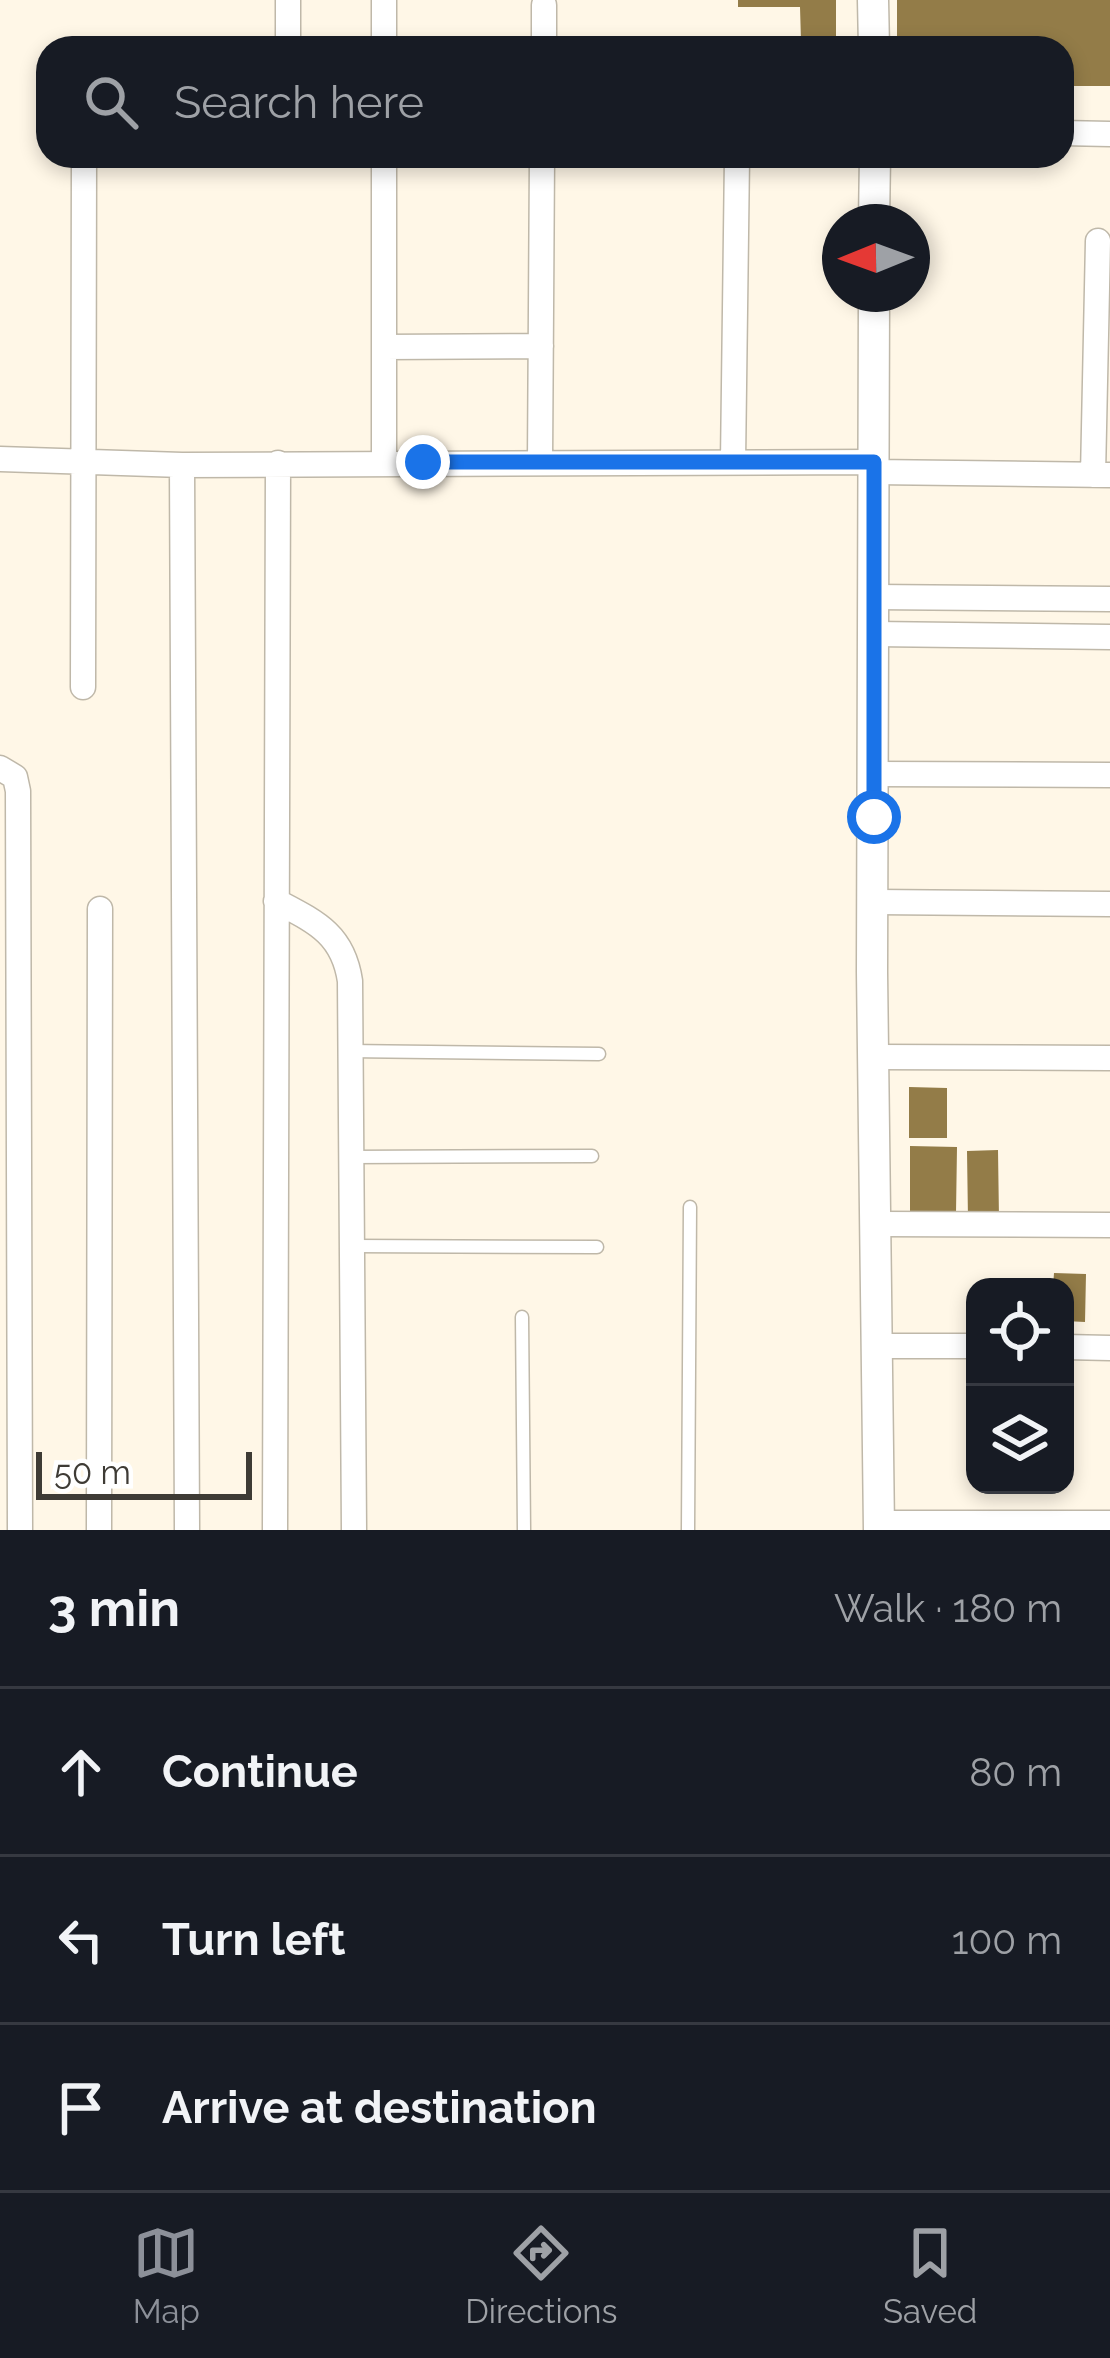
<!DOCTYPE html>
<meta charset="utf-8">
<style>
:root{--surface:#171b24;--page:#20242c;--text:#f1f3f6;--muted:#9ea1a6;--line:#363941;--accent:#8c9099}
body{margin:0;font-family:Raleway,sans-serif;background:var(--page);color:var(--text)}
.controls{position:absolute;right:36px;bottom:36px;display:grid;overflow:hidden;border-radius:24px;box-shadow:0 6px 18px #0003}
.controls button{width:108px;height:108px;display:grid;place-items:center;padding:0;border:0;border-bottom:3px solid var(--line);background:var(--surface);color:var(--text);font:60px sans-serif}
.compass{position:absolute;left:822px;top:204px;width:108px;height:108px;border-radius:50%;background:var(--surface);box-shadow:0 6px 18px #0003;rotate:269deg}
.scale{position:absolute;left:36px;bottom:30px;width:216px;box-sizing:border-box;padding-left:12px;border:6px solid #3e3b35;border-top:0;font-size:33px;line-height:42px;white-space:nowrap;color:#3e3b35;-webkit-text-stroke:9px #fff;paint-order:stroke}
.stop{position:absolute;width:36px;height:36px;margin:-27px;border:9px solid #1a73e8;border-radius:50%;background:#fff}
.stop.end{background:#1a73e8;border-color:#fff;box-shadow:0 3px 12px #0008}
.list{margin:0;padding:0;list-style:none}
h2{display:flex;justify-content:space-between;align-items:center;height:156px;margin:0;padding:0 48px;font-size:51px}
h2 small{font-size:39px;font-weight:400;color:var(--muted)}
.list li{display:grid;grid-template-columns:78px 1fr auto;gap:36px;align-items:center;box-sizing:border-box;height:168px;padding:0 48px;border-top:3px solid var(--line)}
.list b{display:block;font-size:45px;white-space:nowrap}
.list em{font-size:39px;font-style:normal;color:var(--muted)}
.icon{flex:none;width:66px;height:66px;fill:none;stroke:currentColor;stroke-width:2;stroke-linecap:round;stroke-linejoin:round}
.map{position:relative;flex:none;width:1110px;height:1530px;overflow:hidden}
.search{position:absolute;background:var(--surface);box-shadow:0 6px 18px #0003;left:36px;right:36px;top:36px;height:132px;display:flex;align-items:center;gap:30px;box-sizing:border-box;padding:0 42px;border-radius:36px;color:var(--muted);font-size:45px}
.sheet{height:660px;background:var(--surface)}
nav{display:flex;justify-content:space-around;align-items:center;box-sizing:border-box;height:168px;border-top:3px solid var(--line);background:var(--surface);font-size:33px;color:var(--muted)}
nav a{display:grid;justify-items:center;gap:6px}
nav .on{color:var(--accent)}
.map>svg:first-child{display:block}
.building{fill:#937c48}
.lines{fill:none;stroke-linecap:round;stroke-linejoin:round}
.service-casing{stroke:#bfb8a9;stroke-width:15}
.minor-casing{stroke:#bfb8a9;stroke-width:27}
.tertiary-casing{stroke:#bfb8a9;stroke-width:33}
.service{stroke:#fff;stroke-width:12}
.minor{stroke:#fff;stroke-width:24}
.tertiary{stroke:#fff;stroke-width:30}
.route{stroke:#1a73e8;stroke-width:15}
</style>
<div class="map">
<svg width="1110" height="1530" viewBox="0 0 1110 1530">
<rect width="100%" height="100%" fill="#fff7e7"/>
<!-- building -->
<path class="building" d="M738,0H836V41H801L800,7H738Z
M897,0H1110V86H1062V48H897Z
M909,1087L947,1088V1138H909Z
M910,1146L957,1147L956,1213H910Z
M998,1150L999,1219L968,1220L967,1151Z
M1054,1273L1086,1274L1085,1322L1065,1321V1287H1053Z"/>
<g class="lines">
<!-- service casing -->
<g class="service-casing">
<path id="service" d="M348,1051L599,1054
M350,1157L592,1156
M352,1246L597,1247
M522,1317L524,1530
M688,1530L690,1207"/>
</g>
<!-- minor casing -->
<g class="minor-casing">
<path id="minor" d="M288,48V0
M384,48V0
M544,48V5
M1062,133L1110,134
M384,347L541,346
M0,459L182,465L874,462
M384,462V156
M540,462L542,156
M733,462L737,157
M182,465L187,1530
M874,472L1110,475
M1093,475L1098,241
M874,597L1110,599
M874,634L1110,637
M83,687L84,156
M0,768L15,777L18,791L20,1530
M874,774L1110,775
M276,901C316,922 343,934 350,981L354,1530
M875,902L1110,904
M876,1057L1110,1058
M877,1224L1110,1225
M878,1346H975
M1065,1347L1110,1348
M879,1523H1110
M99,1530L100,909
M275,1530L278,463"/>
</g>
<!-- tertiary casing -->
<g class="tertiary-casing">
<path id="tertiary" d="M873,0L874,48
M874,222L875,156
M874,294L872,972L879,1530"/>
</g>
<!-- service -->
<use href="#service" class="service"/>
<!-- minor -->
<use href="#minor" class="minor"/>
<!-- tertiary -->
<use href="#tertiary" class="tertiary"/>
</g>
<g class="lines">
<!-- route -->
<path class="route" d="M423,462H874V817"/>
</g>
</svg>
<div class="controls">
<button><svg class="icon" aria-label="locate" viewBox="0 0 24 24"><circle cx="12" cy="12" r="6"/><path d="M12 2v4M12 18v4M2 12h4M18 12h4"/></svg></button>
<button><svg class="icon" aria-label="layers" viewBox="0 0 24 24"><path d="M12 4l9 5-9 5-9-5zM3 14l9 5 9-5"/></svg></button>
</div>
<svg class="compass" viewBox="-18 -18 36 36"><path d="M0-13l5 13h-10z" fill="#e53935"/><path d="M0 13l5-13h-10z" fill="#9ea1a6"/></svg>
<div class="scale">50 m</div>
<div class="stop" style="left:874px;top:817px"></div>
<div class="stop end" style="left:423px;top:462px"></div>
<div class="search"><svg class="icon" aria-label="search" viewBox="0 0 24 24"><circle cx="10" cy="10" r="6"/><path d="M15 15l6 6"/></svg>Search here</div>
</div>
<section class="sheet">
<h2>3 min<small>Walk · 180 m</small></h2>
<ul class="list">
<li><svg class="icon" aria-label="ahead" viewBox="0 0 24 24"><path d="M12 20V5M6 11l6-6 6 6"/></svg><div><b>Continue</b></div><em>80 m</em></li>
<li><svg class="icon" aria-label="left" viewBox="0 0 24 24"><path d="M17 20v-9H6M10 6l-5 5 5 5"/></svg><div><b>Turn left</b></div><em>100 m</em></li>
<li><svg class="icon" aria-label="arrive" viewBox="0 0 24 24"><path d="M6 21V4h12l-3 4 3 4H6"/></svg><div><b>Arrive at destination</b></div></li>
</ul>
</section>
<nav>
<a class="on"><svg class="icon" aria-label="map" viewBox="0 0 24 24"><path d="M3 6l6-2 6 2 6-2v14l-6 2-6-2-6 2zM9 4v14M15 6v14"/></svg>Map</a>
<a><svg class="icon" aria-label="directions" viewBox="0 0 24 24"><path d="M12 3l9 9-9 9-9-9zM9 14v-3h6M13 9l2 2-2 2"/></svg>Directions</a>
<a><svg class="icon" aria-label="saved" viewBox="0 0 24 24"><path d="M7 4h10v16l-5-4-5 4z"/></svg>Saved</a>
</nav>
